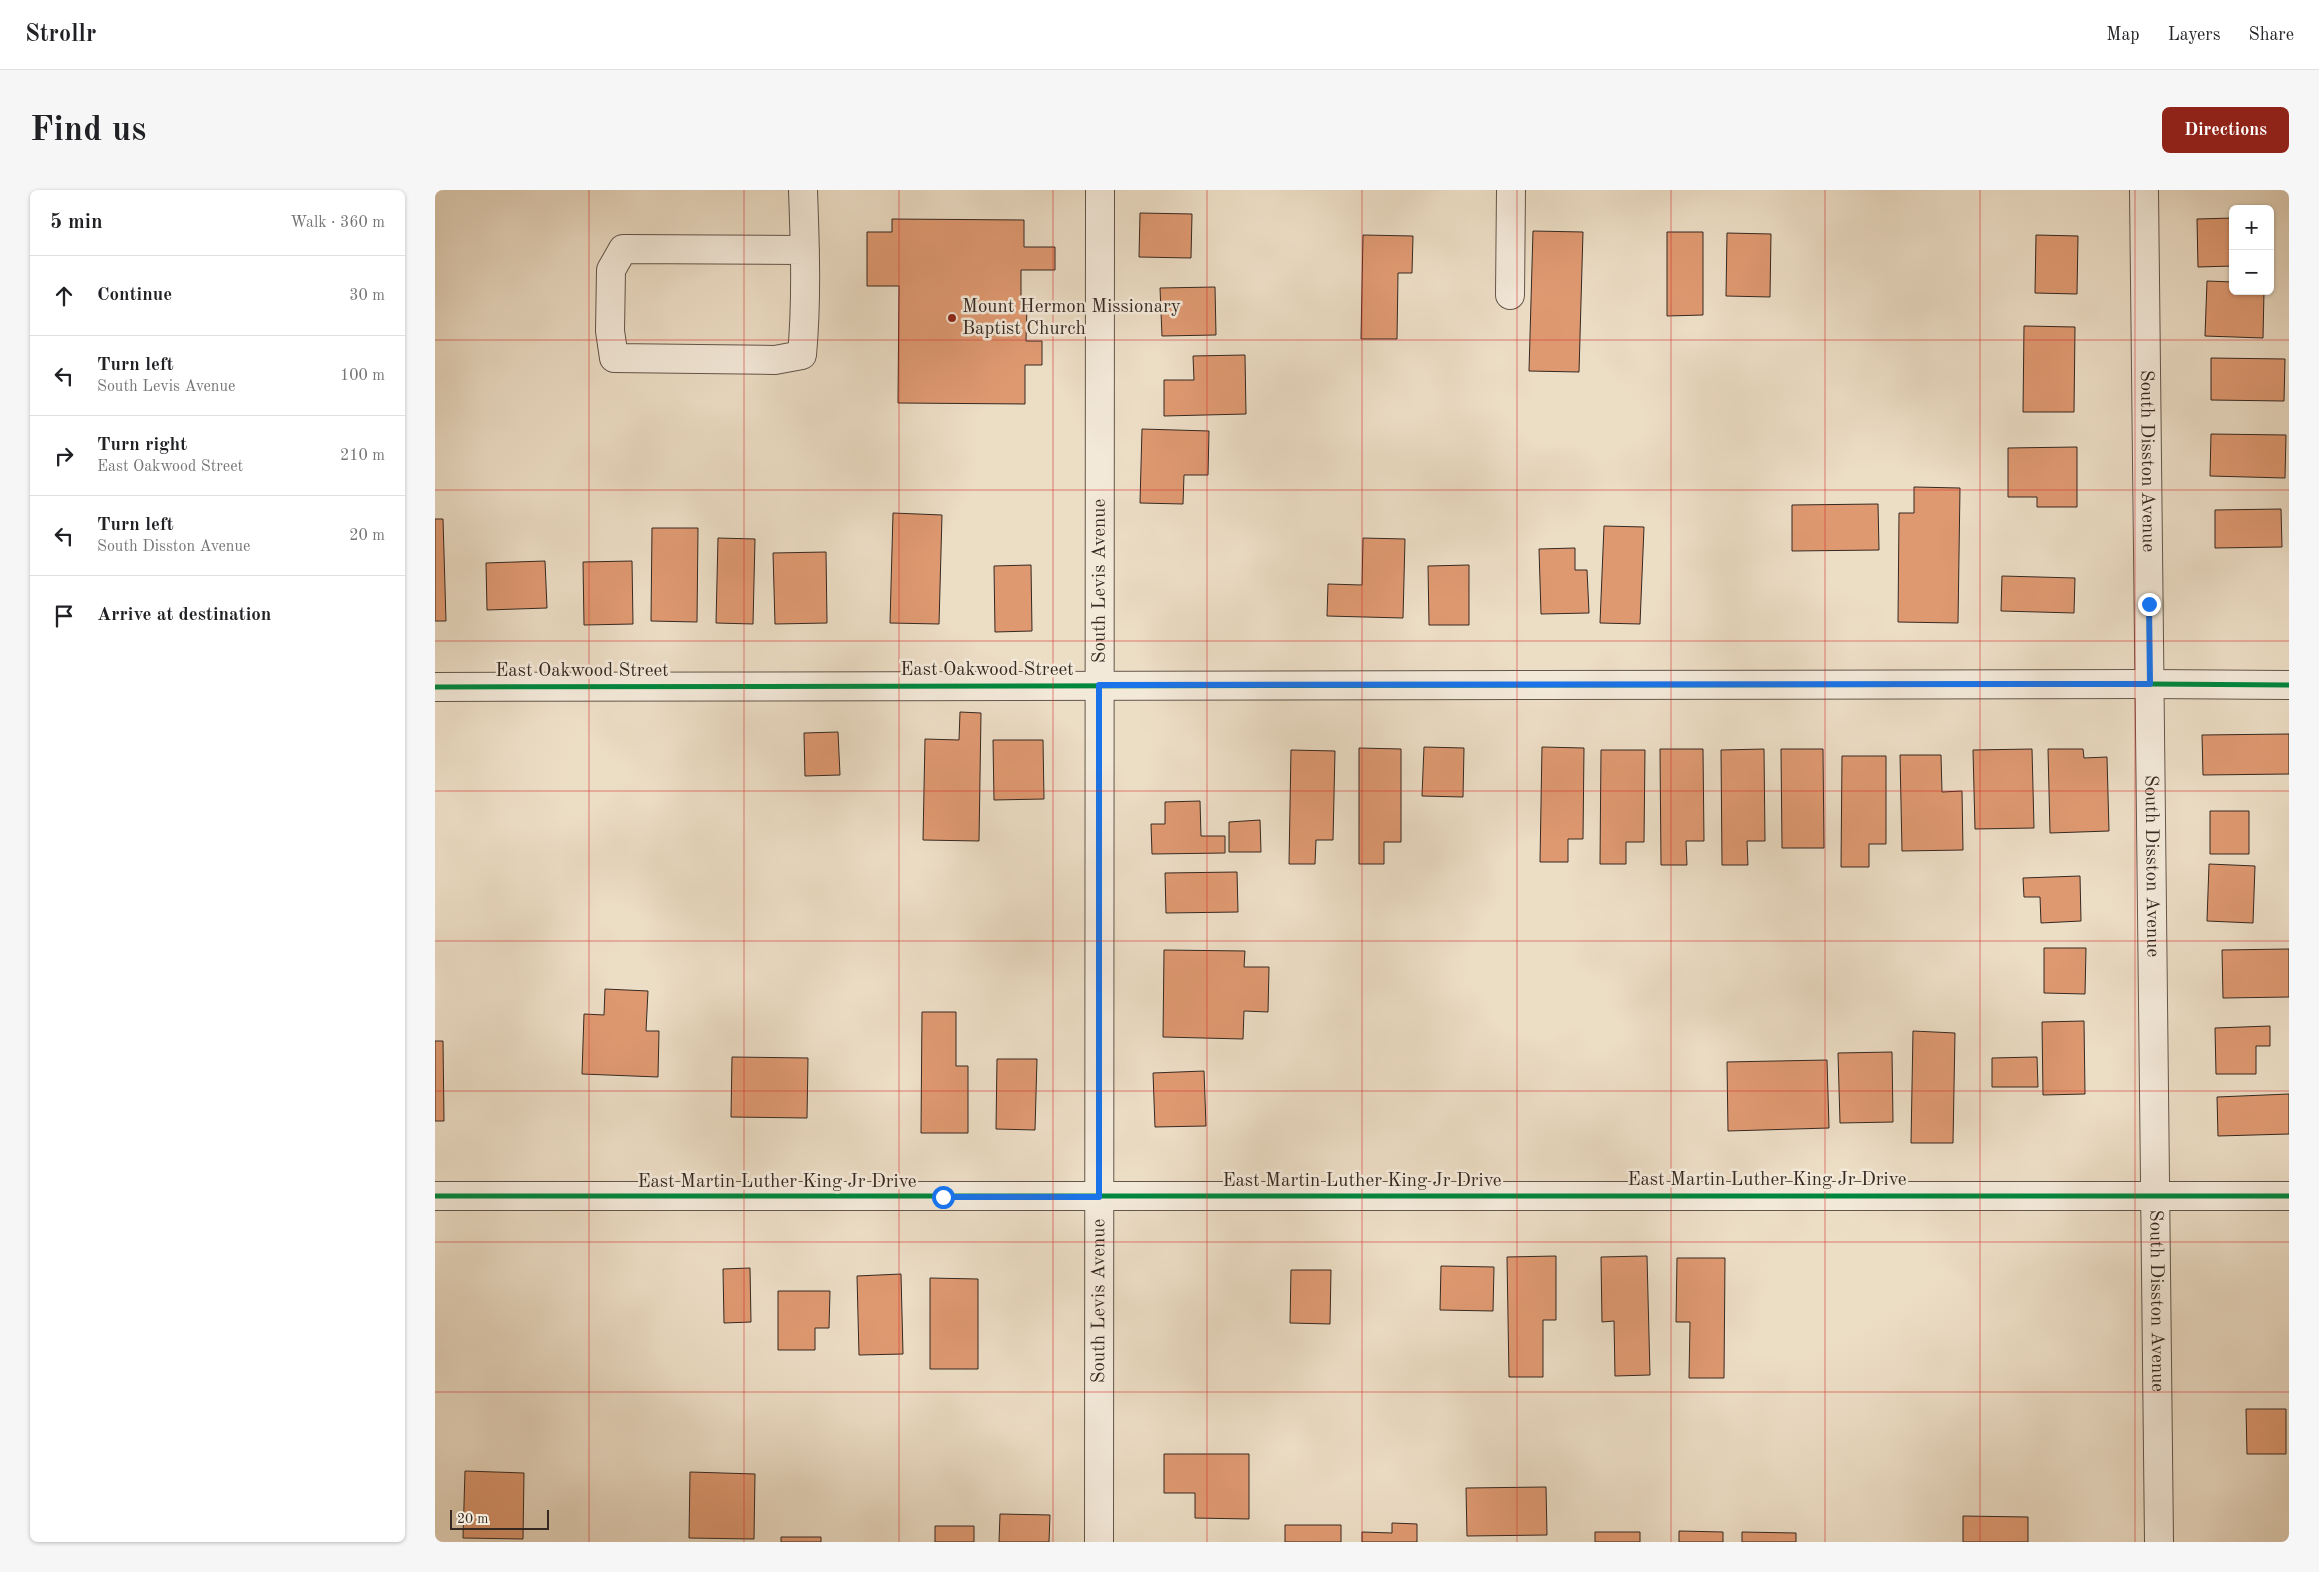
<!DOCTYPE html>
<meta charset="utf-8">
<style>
:root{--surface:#fff;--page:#f6f6f6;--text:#202124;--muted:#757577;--line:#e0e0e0;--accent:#8f2418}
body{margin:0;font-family:"Old Standard TT",serif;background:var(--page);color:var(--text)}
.controls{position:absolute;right:15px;top:15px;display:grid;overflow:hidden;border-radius:8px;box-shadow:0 1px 4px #0004}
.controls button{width:45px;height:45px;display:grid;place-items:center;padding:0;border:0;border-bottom:1px solid var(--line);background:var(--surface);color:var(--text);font:25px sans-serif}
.scale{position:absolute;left:15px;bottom:12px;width:99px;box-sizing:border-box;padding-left:5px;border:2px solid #362922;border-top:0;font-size:14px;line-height:18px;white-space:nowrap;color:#362922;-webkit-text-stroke:4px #f3e9d9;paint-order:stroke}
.stop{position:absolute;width:15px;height:15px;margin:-11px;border:4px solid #1a73e8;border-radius:50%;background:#fff}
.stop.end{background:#1a73e8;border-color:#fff;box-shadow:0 1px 5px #0008}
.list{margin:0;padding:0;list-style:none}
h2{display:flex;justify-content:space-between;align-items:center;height:65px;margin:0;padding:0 20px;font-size:21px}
h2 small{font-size:16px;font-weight:400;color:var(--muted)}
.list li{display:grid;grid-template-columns:32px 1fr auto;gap:15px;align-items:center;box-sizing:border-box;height:80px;padding:0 20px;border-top:1px solid var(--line)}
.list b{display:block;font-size:19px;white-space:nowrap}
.list p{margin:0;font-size:16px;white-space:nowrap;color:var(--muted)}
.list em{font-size:16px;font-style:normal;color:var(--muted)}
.icon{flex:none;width:28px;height:28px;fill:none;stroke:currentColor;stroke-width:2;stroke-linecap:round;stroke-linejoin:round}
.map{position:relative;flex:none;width:1854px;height:1352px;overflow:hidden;border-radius:8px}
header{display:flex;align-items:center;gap:30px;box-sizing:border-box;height:70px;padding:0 25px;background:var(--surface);border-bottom:1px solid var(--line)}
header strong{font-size:24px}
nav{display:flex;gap:28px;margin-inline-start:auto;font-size:18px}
.intro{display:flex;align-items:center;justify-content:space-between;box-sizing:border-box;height:120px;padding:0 30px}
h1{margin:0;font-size:35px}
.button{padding:12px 22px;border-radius:8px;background:var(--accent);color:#fff;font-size:18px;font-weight:700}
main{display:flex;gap:30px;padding:0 30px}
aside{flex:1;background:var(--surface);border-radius:8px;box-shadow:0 1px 4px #0004}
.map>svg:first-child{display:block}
.building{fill:#df9971;stroke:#362922}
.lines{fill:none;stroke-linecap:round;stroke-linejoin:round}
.minor-casing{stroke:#64564b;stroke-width:30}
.minor{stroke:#f3e9d9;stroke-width:28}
.cycleway-casing{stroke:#f3e9d9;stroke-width:8}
.cycleway{stroke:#00873e;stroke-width:5}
.route{stroke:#1a73e8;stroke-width:6}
.grid{fill:none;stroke:#d62828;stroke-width:1;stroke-opacity:0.55}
.poi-dot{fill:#8f2418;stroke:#f3e9d9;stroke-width:2}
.labels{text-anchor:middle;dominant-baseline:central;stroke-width:5;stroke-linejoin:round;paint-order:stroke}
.poi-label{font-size:19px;fill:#362922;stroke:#f3e9d9;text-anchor:start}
.street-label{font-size:19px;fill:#362922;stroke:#f3e9d9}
</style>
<header>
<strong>Strollr</strong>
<nav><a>Map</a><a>Layers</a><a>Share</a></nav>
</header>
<div class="intro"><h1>Find us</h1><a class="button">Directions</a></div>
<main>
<aside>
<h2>5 min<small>Walk · 360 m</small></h2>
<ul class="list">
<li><svg class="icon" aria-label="ahead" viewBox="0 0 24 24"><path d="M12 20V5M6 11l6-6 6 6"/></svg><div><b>Continue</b></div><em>30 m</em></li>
<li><svg class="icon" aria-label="left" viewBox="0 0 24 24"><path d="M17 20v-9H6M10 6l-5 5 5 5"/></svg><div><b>Turn left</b><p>South Levis Avenue</p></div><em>100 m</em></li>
<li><svg class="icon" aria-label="right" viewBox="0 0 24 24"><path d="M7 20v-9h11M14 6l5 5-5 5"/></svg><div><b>Turn right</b><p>East Oakwood Street</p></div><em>210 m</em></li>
<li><svg class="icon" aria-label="left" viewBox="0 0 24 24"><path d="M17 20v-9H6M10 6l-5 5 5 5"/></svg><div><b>Turn left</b><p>South Disston Avenue</p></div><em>20 m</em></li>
<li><svg class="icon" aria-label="arrive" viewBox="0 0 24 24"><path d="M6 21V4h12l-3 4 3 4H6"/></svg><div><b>Arrive at destination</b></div></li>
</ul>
</aside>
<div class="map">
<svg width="1854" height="1352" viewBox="0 0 1854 1352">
<rect width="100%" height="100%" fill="#ecddc5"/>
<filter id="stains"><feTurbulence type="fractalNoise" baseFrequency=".004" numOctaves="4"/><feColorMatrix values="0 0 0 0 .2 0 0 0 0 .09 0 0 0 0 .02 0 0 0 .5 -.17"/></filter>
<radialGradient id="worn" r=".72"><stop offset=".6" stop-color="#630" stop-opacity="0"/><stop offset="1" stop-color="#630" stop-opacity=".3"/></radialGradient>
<!-- building -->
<path class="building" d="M705,23L757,24L756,68L704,67Z
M1798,28V76L1763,77L1762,29Z
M457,29L589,30V57H620V80H586V115H592L591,151H607V175H590V214L463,213L464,96H432V42H457Z
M1098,41L1148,42L1144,182L1094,181Z
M1232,42H1268V125L1232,126Z
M1292,43L1336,44L1335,107L1291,106Z
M928,45L978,46L977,83H963L962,149H926Z
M1601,45L1643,46L1642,104L1600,103Z
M1772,91L1798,92V101H1829L1828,148L1770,146Z
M780,97L781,145L727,146L725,98Z
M1589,136L1640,137L1639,222H1588Z
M810,165L811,224L729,226V190H759L758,166Z
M1776,168L1850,169L1849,211L1776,210Z
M707,239L774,241L773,285H749L748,314L705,313Z
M1776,244L1851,245L1850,288L1775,286Z
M1642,257V317H1602V307H1573V258Z
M1479,297L1525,298L1523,433L1463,432L1464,323H1479Z
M1443,314L1444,360L1357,361V315Z
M1846,319L1847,357L1780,358V320Z
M458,323L507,325L504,434L455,433Z
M0,329H8L11,431H0Z
M1169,336L1209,337L1205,434L1165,433Z
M217,338H263L262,432L216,431Z
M283,348L320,349L318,434L281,433Z
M928,348L970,349L968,428L892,426L893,394L927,395Z
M1140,358V380H1152L1154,423L1106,424L1104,359Z
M391,362L392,433L340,434L338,363Z
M110,371L112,418L52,420L51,373Z
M197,371L198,434L149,435L148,372Z
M596,375L597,441L560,442L559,376Z
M1034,375V435H994L993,376Z
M1567,386L1640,388L1639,423L1566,421Z
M525,522L546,523L544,651L488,650L490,549L524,550Z
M403,542L405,585L370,586L369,543Z
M1854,544V584L1768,585L1767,545Z
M558,550H608L609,609L559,610Z
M989,557L1029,558L1028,607L987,606Z
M1107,557L1149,558L1148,649H1133V672H1105Z
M924,558L966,559V652H949V674H924Z
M1225,559H1268L1269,651H1251L1252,675H1226Z
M1329,559L1330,651H1312L1313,675H1287L1286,560Z
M1346,559H1388L1389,658H1347Z
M1597,559L1599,638L1540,639L1538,560Z
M1613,559H1648L1649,568L1672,567L1674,641L1615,643Z
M856,560L900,561L898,650H881L880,674H854Z
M1166,560H1210L1209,652H1191V674H1165Z
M1465,565H1506L1507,602L1527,601L1528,660L1467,661Z
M1407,566H1451V654H1434V677H1406Z
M765,611L766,646H790V663L717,664L716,634H730V612Z
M1775,621H1814V664H1775Z
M825,630L826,662H794V632Z
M1774,674L1820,676L1818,733L1772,731Z
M802,682L803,722L731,723L730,683Z
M1645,686L1646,731L1606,733L1605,707H1589L1588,688Z
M1609,758H1651L1650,804L1609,803Z
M1854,759V807L1788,808L1787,760Z
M729,760L810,761L809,777H834L833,822L809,821L808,849L728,847Z
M170,799L213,801L211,841H224L223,887L147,884L149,824L169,825Z
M487,822H521V876H533V943H486Z
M1649,831L1650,904L1608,905L1607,832Z
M1835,836V856H1821V884H1781L1780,838Z
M1478,841L1520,843L1518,953H1476Z
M0,851H8L9,931H0Z
M1457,862L1458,932L1405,933L1403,863Z
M297,867L373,868L372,928L296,927Z
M1602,867L1603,897H1557V868Z
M562,869H602L600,940L561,939Z
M1392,870L1394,938L1293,941L1292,872Z
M769,881L771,936L720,937L718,883Z
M1854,904V944L1783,946L1782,907Z
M1121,1066V1130H1108V1187H1074L1072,1067Z
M1212,1066L1215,1185L1180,1186L1179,1131L1167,1132L1166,1067Z
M1242,1068H1290L1289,1188H1254L1255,1132H1241Z
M1006,1076L1059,1077L1058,1121L1005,1120Z
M315,1078L316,1132L289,1133L288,1079Z
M856,1080H896L895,1134L855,1133Z
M466,1084L468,1164L424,1165L422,1086Z
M495,1088L543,1089V1179H495Z
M343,1101H395L394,1138H380V1160H343Z
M1811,1219H1851V1264H1812Z
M729,1264H814V1329L760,1328V1303H729Z
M30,1281L89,1283L88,1349L28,1348Z
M255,1282L320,1284L319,1349L254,1348Z
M1111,1297L1112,1345L1032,1346L1031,1298Z
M565,1324L615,1325L614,1352H564Z
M1528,1326L1593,1327V1352H1528Z
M957,1333L982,1334V1352H927V1342L957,1343Z
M850,1335H906V1352H850Z
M500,1336H539V1352H500Z
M1244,1341L1288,1342V1352H1244Z
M1160,1342H1205V1352H1160Z
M1307,1342L1361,1343V1352H1307Z
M346,1347H386V1352H346Z"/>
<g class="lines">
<!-- minor casing -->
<g class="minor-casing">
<g id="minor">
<path d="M368,0C370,55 372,110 367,165L340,170L179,168L175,141L176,80L188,59L370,60"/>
<path id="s1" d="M1709,0L1724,1352"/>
<path d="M1075,105L1076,0"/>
<path d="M0,497L1715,494L1854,495"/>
<path d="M0,1006H1854"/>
<path id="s2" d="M664,1352L665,0"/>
</g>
</g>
<!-- minor -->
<use href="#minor" class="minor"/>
<!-- cycleway casing -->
<g class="cycleway-casing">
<path id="cycleway" d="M0,497L1715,494L1854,495
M0,1006H1854"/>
</g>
<!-- cycleway -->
<use href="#cycleway" class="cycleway"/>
</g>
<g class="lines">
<!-- route -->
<path class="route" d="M508,1007H664V495L1715,494L1714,414"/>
</g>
<!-- grid -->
<path class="grid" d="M154,0V1352M309,0V1352M464,0V1352M618,0V1352M772,0V1352M927,0V1352M1082,0V1352M1236,0V1352M1390,0V1352M1545,0V1352M1700,0V1352M0,150H1854M0,300H1854M0,451H1854M0,601H1854M0,751H1854M0,901H1854M0,1052H1854M0,1202H1854"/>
<!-- markers -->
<circle class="poi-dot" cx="517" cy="128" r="5"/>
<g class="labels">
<!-- poi labels -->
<g class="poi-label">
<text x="527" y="117">Mount Hermon Missionary<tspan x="527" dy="22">Baptist Church</tspan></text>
</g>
<!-- street labels -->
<g class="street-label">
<text stroke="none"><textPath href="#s1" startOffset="271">South Disston Avenue</textPath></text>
<text stroke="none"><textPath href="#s2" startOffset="961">South Levis Avenue</textPath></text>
<text x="552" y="480">East Oakwood Street</text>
<text x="147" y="481">East Oakwood Street</text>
<text stroke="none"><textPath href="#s1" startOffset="676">South Disston Avenue</textPath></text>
<text x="1332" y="990">East Martin Luther King Jr Drive</text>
<text x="927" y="991">East Martin Luther King Jr Drive</text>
<text x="342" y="992">East Martin Luther King Jr Drive</text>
<text stroke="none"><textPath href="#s2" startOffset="241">South Levis Avenue</textPath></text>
<text stroke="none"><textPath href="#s1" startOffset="1111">South Disston Avenue</textPath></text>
</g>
</g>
<rect width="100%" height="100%" filter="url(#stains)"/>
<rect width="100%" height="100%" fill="url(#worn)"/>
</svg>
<div class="controls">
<button>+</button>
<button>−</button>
</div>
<div class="scale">20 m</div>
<div class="stop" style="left:508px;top:1007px"></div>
<div class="stop end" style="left:1714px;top:414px"></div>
</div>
</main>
